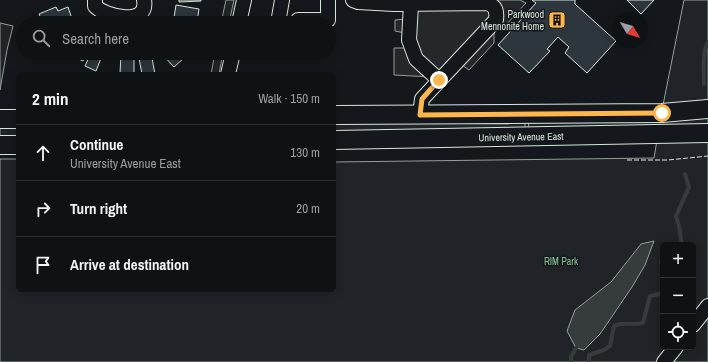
<!DOCTYPE html>
<meta charset="utf-8">
<style>
:root{--surface:#0f1215;--page:#181b1e;--text:#f1f3f6;--muted:#9b9ea0;--line:#2f3234}
body{margin:0;font-family:"Archivo Narrow",sans-serif;background:var(--page);color:var(--text)}
.controls{position:absolute;right:12px;bottom:12px;display:grid;overflow:hidden;border-radius:6px;box-shadow:0 2px 10px #0003}
.controls button{width:36px;height:36px;display:grid;place-items:center;padding:0;border:0;border-bottom:1px solid var(--line);background:var(--surface);color:var(--text);font:20px sans-serif}
.compass{position:absolute;left:612px;top:12px;width:36px;height:36px;border-radius:50%;background:var(--surface);box-shadow:0 2px 10px #0003;rotate:128deg}
.stop{position:absolute;width:12px;height:12px;margin:-9px;border:3px solid #ffb74d;border-radius:50%;background:#fff}
.stop.end{background:#ffb74d;border-color:#fff;box-shadow:0 1px 4px #0008}
.list{margin:0;padding:0;list-style:none}
h2{display:flex;justify-content:space-between;align-items:center;height:52px;margin:0;padding:0 16px;font-size:17px}
h2 small{font-size:13px;font-weight:400;color:var(--muted)}
.list li{display:grid;grid-template-columns:26px 1fr auto;gap:12px;align-items:center;box-sizing:border-box;height:56px;padding:0 16px;border-top:1px solid var(--line)}
.list b{display:block;font-size:15px;white-space:nowrap}
.list p{margin:0;font-size:13px;white-space:nowrap;color:var(--muted)}
.list em{font-size:13px;font-style:normal;color:var(--muted)}
.icon{flex:none;width:22px;height:22px;fill:none;stroke:currentColor;stroke-width:2;stroke-linecap:round;stroke-linejoin:round}
.map{position:relative;flex:none;width:708px;height:362px;overflow:hidden}
.search{position:absolute;background:var(--surface);box-shadow:0 2px 10px #0003;left:16px;top:16px;width:320px;height:44px;display:flex;align-items:center;gap:10px;box-sizing:border-box;padding:0 14px;border-radius:22px;color:var(--muted);font-size:15px}
.panel{position:absolute;background:var(--surface);box-shadow:0 2px 10px #0003;left:16px;top:72px;width:320px;height:220px;border-radius:6px}
.map>svg:first-child{display:block}
.green{fill:#202428;stroke:#939e99;fill-rule:evenodd}
.parking{fill:#24282b;stroke:#939e99}
.water{fill:#363b3e;stroke:#939e99}
.lines{fill:none;stroke-linecap:round;stroke-linejoin:round}
.stream{stroke:#363b3e;stroke-width:4}
.building{fill:#2c363c;stroke:#d8e6dc}
.minor-casing{stroke:#d8e6dc;stroke-width:16}
.major-casing{stroke:#d8e6dc;stroke-width:20}
.minor{stroke:#14181c;stroke-width:14}
.major{stroke:#14181c;stroke-width:18}
.fence{stroke:#d8e6dc;stroke-width:1;stroke-dasharray:5 2;stroke-linecap:butt}
.route{stroke:#ffb74d;stroke-width:5}
.labels{text-anchor:middle;dominant-baseline:central;stroke-width:3;stroke-linejoin:round;paint-order:stroke}
.poi-label{font-size:10px;fill:#d8e6dc;stroke:#14181c;text-anchor:end}
.street-label{font-size:10px;fill:#d8e6dc;stroke:#14181c}
.park-label{font-size:10px;fill:#8ac095;stroke:#14181c}
</style>
<div class="map">
<svg width="708" height="362" viewBox="0 0 708 362">
<rect width="100%" height="100%" fill="#14181c"/>
<!-- green -->
<path class="green" d="M226,0H234L229,23H221Z
M684,0H708V362H0V159H18V290H334V162L654,158L659,128H529L528,120H660ZM663,245H693V347H663Z
M0,23L13,26L7,50L0,90Z
M215,53H223L219,74H211Z
M525,120V129L334,132V123Z
M0,128H18V136H0Z"/>
<!-- parking -->
<path class="parking" d="M405,0H520L526,3L506,25L501,23L494,31V43L469,70L462,65L450,78L394,75V48H405V33L395,31V20L405,19Z"/>
<!-- water -->
<path class="water" d="M654,241L645,265L632,287L600,334L584,350L576,348L567,331L575,310L611,282L641,244Z"/>
<g class="lines">
<!-- stream -->
<path class="stream" d="M704,84C704,73 702,51 708,42
M682,245L679,226L676,216L689,187L685,174
M663,258L661,262L663,268
M571,362V357L576,348
M589,362V355L604,350L610,346L614,326C624,321 633,326 643,323L650,296L663,293"/>
</g>
<!-- building -->
<path class="building" d="M179,0H201V1L179,2Z
M532,0H575V4L616,41L587,73L565,53L569,47L558,37L547,49L550,51L529,73L498,45L536,3Z
M627,0H654L641,14Z
M176,5L199,9L197,22L174,18Z
M56,7L58,11L68,7L71,16L53,23H43L39,14Z
M71,53H87L83,61L70,55Z
M91,53H103L96,71L85,66Z
M121,53H134V74H120Z
M138,53H151L155,74H142Z
M161,53H179L184,58L174,67Z"/>
<g class="lines">
<!-- minor casing -->
<g class="minor-casing">
<path id="minor" d="M95,0V6C105,17 149,27 144,0
M353,0L358,2L394,4L487,3C496,6 497,11 496,20L422,99L420,115
M411,4L409,40L416,59L439,80
M298,20H328V0
M239,23L244,0
M278,23L282,0
M228,74L233,53
M693,325L708,306
M664,362L676,347"/>
</g>
<!-- major casing -->
<g class="major-casing">
<path id="major" d="M334,115L662,113L708,109
M0,119H18
M334,140L708,133
M0,145H18"/>
</g>
<!-- minor -->
<use href="#minor" class="minor"/>
<!-- major -->
<use href="#major" class="major"/>
<!-- fence -->
<path class="fence" d="M627,160H668L708,156"/>
</g>
<g class="lines">
<!-- route -->
<path class="route" d="M439,80L422,99L420,115L662,113"/>
</g>
<!-- icons -->
<defs>
<g id="building-square" transform="scale(0.9)"><rect x="-9" y="-9" width="18" height="18" rx="4" fill="#ffb74d" stroke="#14181c"/><path d="M-4-6H4V6H1V3H-1V6H-4ZM-2.5-4.3h1.7v1.8h-1.7ZM.8-4.3h1.7v1.8H.8ZM-2.5-1h1.7V.8h-1.7ZM.8-1h1.7V.8H.8Z" fill="#111"/></g>
</defs>
<g fill-rule="evenodd">
<use href="#building-square" x="557" y="20"/>
</g>
<g class="labels">
<!-- poi labels -->
<g class="poi-label">
<text x="544" y="14">Parkwood<tspan x="544" dy="12">Mennonite Home</tspan></text>
</g>
<!-- street labels -->
<g class="street-label">
<text transform="translate(521 137) rotate(-1)">University Avenue East</text>
</g>
<!-- park labels -->
<g class="park-label">
<text x="561" y="261">RIM Park</text>
</g>
</g>
</svg>
<div class="controls">
<button>+</button>
<button>−</button>
<button><svg class="icon" aria-label="locate" viewBox="0 0 24 24"><circle cx="12" cy="12" r="6"/><path d="M12 2v4M12 18v4M2 12h4M18 12h4"/></svg></button>
</div>
<svg class="compass" viewBox="-18 -18 36 36"><path d="M0-13l5 13h-10z" fill="#e53935"/><path d="M0 13l5-13h-10z" fill="#9b9ea0"/></svg>
<div class="stop" style="left:662px;top:113px"></div>
<div class="stop end" style="left:439px;top:80px"></div>
<div class="search"><svg class="icon" aria-label="search" viewBox="0 0 24 24"><circle cx="10" cy="10" r="6"/><path d="M15 15l6 6"/></svg>Search here</div>
<section class="panel">
<h2>2 min<small>Walk · 150 m</small></h2>
<ul class="list">
<li><svg class="icon" aria-label="ahead" viewBox="0 0 24 24"><path d="M12 20V5M6 11l6-6 6 6"/></svg><div><b>Continue</b><p>University Avenue East</p></div><em>130 m</em></li>
<li><svg class="icon" aria-label="right" viewBox="0 0 24 24"><path d="M7 20v-9h11M14 6l5 5-5 5"/></svg><div><b>Turn right</b></div><em>20 m</em></li>
<li><svg class="icon" aria-label="arrive" viewBox="0 0 24 24"><path d="M6 21V4h12l-3 4 3 4H6"/></svg><div><b>Arrive at destination</b></div></li>
</ul>
</section>
</div>
